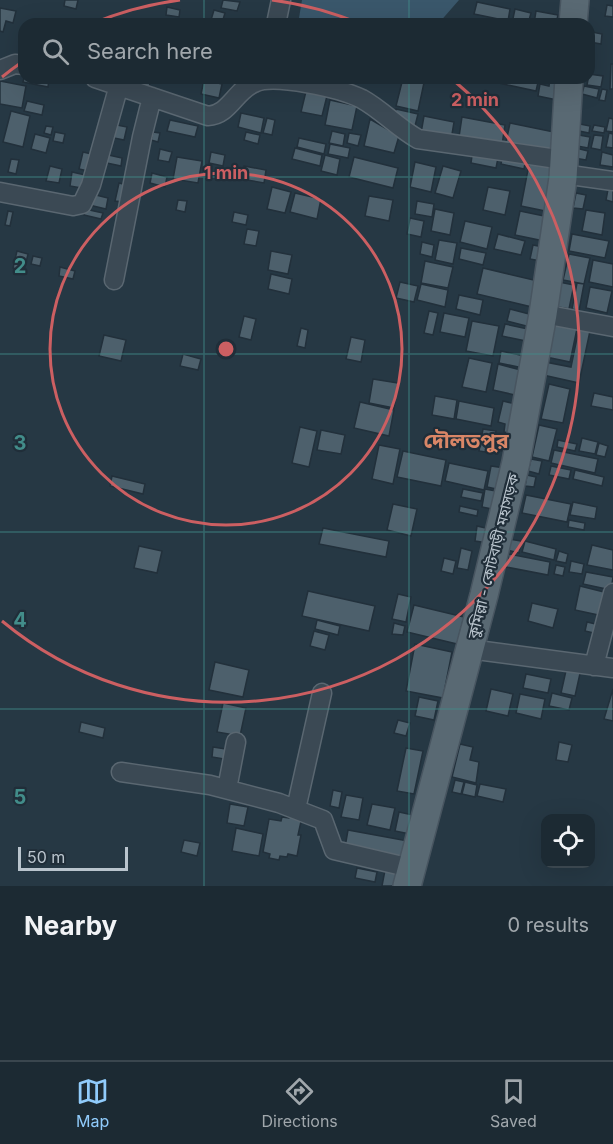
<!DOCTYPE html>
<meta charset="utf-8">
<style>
:root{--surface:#1c2a33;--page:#29363f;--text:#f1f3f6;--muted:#a0a7ac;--line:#3a464e;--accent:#90cbfb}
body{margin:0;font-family:Inter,"Noto Sans Bengali",sans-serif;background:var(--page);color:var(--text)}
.controls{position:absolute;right:18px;bottom:18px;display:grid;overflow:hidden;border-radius:12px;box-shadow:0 6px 24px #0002}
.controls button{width:54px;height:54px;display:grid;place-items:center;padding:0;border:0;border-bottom:2px solid var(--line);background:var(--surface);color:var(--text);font:30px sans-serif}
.scale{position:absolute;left:18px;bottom:15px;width:110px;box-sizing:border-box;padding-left:6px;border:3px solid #b9c4cd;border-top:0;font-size:16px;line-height:21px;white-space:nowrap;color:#b9c4cd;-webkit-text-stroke:4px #202e39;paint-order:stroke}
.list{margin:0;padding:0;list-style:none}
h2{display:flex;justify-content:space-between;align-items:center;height:78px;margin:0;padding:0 24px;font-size:26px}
h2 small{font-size:20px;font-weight:400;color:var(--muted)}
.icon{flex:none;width:33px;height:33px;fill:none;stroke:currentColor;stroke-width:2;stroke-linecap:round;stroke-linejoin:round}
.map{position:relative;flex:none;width:613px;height:886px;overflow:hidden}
.search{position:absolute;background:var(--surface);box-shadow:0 6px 24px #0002;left:18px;right:18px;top:18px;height:66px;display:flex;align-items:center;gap:15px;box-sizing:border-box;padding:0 21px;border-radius:18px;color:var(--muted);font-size:22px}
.sheet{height:174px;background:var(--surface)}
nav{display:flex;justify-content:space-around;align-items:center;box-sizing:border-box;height:84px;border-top:2px solid var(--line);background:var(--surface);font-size:16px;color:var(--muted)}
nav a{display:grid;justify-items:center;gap:3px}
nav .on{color:var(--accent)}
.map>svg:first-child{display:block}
.water{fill:#3a576b}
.building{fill:#4d606c;stroke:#22303b;stroke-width:1.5}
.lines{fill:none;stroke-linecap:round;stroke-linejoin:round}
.street-casing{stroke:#5a6771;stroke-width:21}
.primary-casing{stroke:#485560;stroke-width:30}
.street{stroke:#3b4954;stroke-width:18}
.primary{stroke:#596973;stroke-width:27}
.grid{fill:none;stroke:#428d8a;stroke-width:1.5;stroke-opacity:0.55}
.ring{fill:none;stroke:#cc5f62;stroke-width:3}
.labels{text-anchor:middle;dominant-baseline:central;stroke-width:4.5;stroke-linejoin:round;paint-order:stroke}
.street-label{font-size:15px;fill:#b9c4cd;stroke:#202e39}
.district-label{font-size:21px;font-weight:bold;fill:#d98667;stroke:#202e39}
.grid-label{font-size:20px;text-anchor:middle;font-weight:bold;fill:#428d8a;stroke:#202e39;stroke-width:4.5;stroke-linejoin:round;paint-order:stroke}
.centre{fill:#cc5f62;stroke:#202e39;stroke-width:3}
.ring-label{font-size:18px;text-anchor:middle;font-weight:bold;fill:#cc5f62;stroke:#202e39;stroke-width:4.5;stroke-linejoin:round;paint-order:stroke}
</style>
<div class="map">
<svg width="613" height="886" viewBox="0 0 613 886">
<rect width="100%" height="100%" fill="#263844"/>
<!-- water -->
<path class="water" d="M302,0H459L438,24H298Z"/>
<!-- building -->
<path class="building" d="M65,0H78L76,9L64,6Z
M223,0L240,2L237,11L221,8Z
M477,2L510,9L508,21L474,14Z
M607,5L613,6V17L605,16Z
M167,7L180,10L179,17L166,15Z
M0,8L16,11L13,23L6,21L3,32L0,31Z
M515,9L531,13L528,24L512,23Z
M214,10L225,13L222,23L211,20Z
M536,11L558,15L556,24H534Z
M592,32L602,34L601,44L590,42Z
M611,64H613V89H610Z
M589,74L603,76L601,87L587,85Z
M24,78H49L48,87L23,82Z
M133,78H151L149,88L132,85Z
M403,78H425L418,111L396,106Z
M495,78H539L536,91L494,82Z
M550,78H561L557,100L538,96L540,84L549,86Z
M204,80L222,84L219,98L201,94Z
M0,81L26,86L22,108L0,104Z
M584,86L599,89L597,98L582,94Z
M307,87L328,92L322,116L301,112Z
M602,89L607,90L605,101L599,100Z
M330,100L357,106L352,130L325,125Z
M27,101L44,105L42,115L24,111Z
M396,109L418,114L414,130L394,117Z
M11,111L30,116L23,147L3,142Z
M241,113L264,118L261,133L238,127Z
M424,116L454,122L451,140L421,133Z
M462,117L505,125L502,145L459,137Z
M267,118L275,120L272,135L263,133Z
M609,118L613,119V132L606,131Z
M370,119L399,136L394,153L364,146Z
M170,120L198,126L195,137L167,131Z
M510,123L554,132L549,156L505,147Z
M112,124L127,127L124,140L109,137Z
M580,124L590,126L589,133L579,131Z
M594,125L605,127L604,133L592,131Z
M46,126L53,127L51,135L44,133Z
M332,131L345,134L343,146L329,143Z
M55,132L65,134L63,143L53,141Z
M153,132L160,133L158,142L151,140Z
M246,132L260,135L258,144L244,140Z
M349,133L361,135L358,146L347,143Z
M609,133L613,134V148L606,147Z
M35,134L50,138L46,153L31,149Z
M579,135L590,137L588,148L577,146Z
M594,135L603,136L601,150L591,148Z
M299,138L326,144L324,154L297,147Z
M330,144L350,148L348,158L328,154Z
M295,148L322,155L320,166L292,159Z
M576,148L588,151L586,160L574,158Z
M160,149L172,152L169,162L158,160Z
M473,149L499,153L496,168L471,163Z
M83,152L96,155L93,172L79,169Z
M211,152L225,155L223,166L209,163Z
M602,152L613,155V167L600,165Z
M503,153L526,158L524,169L501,164Z
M104,154L122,158L121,166L102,162Z
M325,155L340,159L337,175L321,171Z
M177,157L202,161L198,183L173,179Z
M354,157L398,168L393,188L349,177Z
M11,159L19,160L16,174L8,172Z
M530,159L558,164L550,212L521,206Z
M415,162L436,167L431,192L410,187Z
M50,166L62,169L59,183L46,181Z
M244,166L266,170L264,183L241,179Z
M443,166L461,171L453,198L435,193Z
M72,172L90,176L87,189L70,186Z
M152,173L167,177L165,187L150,183Z
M119,183L127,185L123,202L115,201Z
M609,184L613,185V202L606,200Z
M272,187L291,192L285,213L267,209Z
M488,187L510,191L505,215L483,210Z
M295,193L321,199L317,219L290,212Z
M576,193L586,195L583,209L573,208Z
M92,194L108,198L106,209L89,205Z
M369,196L393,200L389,221L365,216Z
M178,200L187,201L185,212L176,210Z
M417,201L434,204L432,217L415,214Z
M85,209L103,213L101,219L84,215Z
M435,209L454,213L450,235L431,231Z
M586,210L605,213L602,235L582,231Z
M8,211L13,212L10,226L5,225Z
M520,211L549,217L544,241L515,235Z
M234,212L248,215L246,225L232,222Z
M410,218L424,221L421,237L407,234Z
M465,221L492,227L487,249L460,242Z
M247,229L259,231L256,246L244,244Z
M498,234L525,241L521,255L494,249Z
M572,234L609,241L605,258L569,251Z
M439,240L457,243L453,264L435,260Z
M422,242L434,245L432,257L420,254Z
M533,245L548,248L546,262L530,259Z
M461,248L486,253L483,265L459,259Z
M17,251L28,254L24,271L13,268Z
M271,251L292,255L288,274L268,270Z
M569,254L590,258L584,284L563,280Z
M33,256L42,258L40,266L31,264Z
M593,260L613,264V287L589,282Z
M425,261L453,267L448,288L421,283Z
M60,267L75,271L73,279L59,276Z
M483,268L538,281L532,307L477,294Z
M271,274L292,279L289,294L268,289Z
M400,282L418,286L414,302L396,298Z
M559,282L574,285L569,309L553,306Z
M577,283L584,284L579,311L572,309Z
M421,284L448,290L445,307L417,300Z
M590,287L612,291L607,313L586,308Z
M459,295L483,300L480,315L456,309Z
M510,309L533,315L530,327L507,321Z
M429,311L438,313L433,335L424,333Z
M444,313L469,318L465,337L440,332Z
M244,316L256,319L251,340L239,337Z
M554,319L578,324L570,362L546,357Z
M472,321L499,326L493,356L466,351Z
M505,324L528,329L526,341L502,336Z
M301,328L308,330L305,348L297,346Z
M579,328L590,331L579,383L543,375L545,362L571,367Z
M104,335L126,340L121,361L99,356Z
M351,337L365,340L361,362L346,359Z
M501,351L525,356L523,368L499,363Z
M183,354L201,359L198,370L180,366Z
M469,358L492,363L486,392L462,387Z
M498,364L521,370L515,395L493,390Z
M373,379L398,383L394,408L369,403Z
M549,384L570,389L563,423L541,419Z
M594,393L613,397V410L591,406Z
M435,396L457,400L454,419L432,415Z
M459,401L494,408L491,426L456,419Z
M503,401L516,404L509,433L504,432L505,424L498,422Z
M360,402L394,410L389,436L354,428Z
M539,425L557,429L549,461L532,457Z
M300,427L317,431L309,467L292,463Z
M483,429L496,431L492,453L479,451Z
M321,430L345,435L341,454L317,450Z
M497,437L510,440L507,452L495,449Z
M582,438L598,442L595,454L579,451Z
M558,440L577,444L575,451L557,447Z
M599,443L608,446L605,457L596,455Z
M379,445L400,449L393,484L372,479Z
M554,450L598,459L595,473L551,463Z
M403,451L446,460L441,486L397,477Z
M531,459L542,461L539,474L528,471Z
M449,463L488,471L484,490L445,481Z
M491,466L505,468L501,490L487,487Z
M551,466L571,470L569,479L549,475Z
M575,470L604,477L602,486L573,479Z
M527,475L536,477L534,487L525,486Z
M112,476L145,484L143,494L110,486Z
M463,489L483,493L481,501L461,497Z
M485,489L496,491L492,509L482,507Z
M526,495L571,504L567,522L522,513Z
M573,502L597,507L595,519L570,515Z
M393,504L417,509L411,536L387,530Z
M460,506L478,510L477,516L459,512Z
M569,520L585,523L584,530L568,527Z
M477,526L490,529L488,543L475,541Z
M323,528L389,541L386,557L319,544Z
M509,539L521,541L519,553L507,550Z
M525,541L556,549L554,560L522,552Z
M592,545L613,550V570L587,565Z
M139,546L162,551L157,573L134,568Z
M461,548L472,551L468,570L457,568Z
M559,551L568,554L566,563L556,561Z
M509,554L550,562L548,575L506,567Z
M444,558L456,561L453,574L441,571Z
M571,561L584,564L582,574L569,572Z
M556,565L565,567L563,576L554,574Z
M586,572L613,577L611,590L583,584Z
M580,586L608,593L603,616L575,610Z
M308,591L375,606L369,631L302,616Z
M398,594L411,597L406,622L392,619Z
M532,603L558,609L553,628L528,621Z
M414,605L464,617L457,644L407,632Z
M317,620L340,626L338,635L315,629Z
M587,622L600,625L598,634L585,631Z
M394,623L405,626L403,635L392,634Z
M314,631L329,635L325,650L310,646Z
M415,644L452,652L443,698L406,691Z
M215,662L249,670L243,697L209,690Z
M567,666L581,669L575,696L561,693Z
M526,674L551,679L548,693L523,688Z
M491,689L513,694L508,716L486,711Z
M613,689V721L604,719Z
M552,693L572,698L569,710L549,706Z
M520,694L545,699L541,719L516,713Z
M419,697L438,701L434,720L415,716Z
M223,703L246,708L240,736L217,732Z
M398,720L410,723L406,736L394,733Z
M81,722L105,728L103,738L79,732Z
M559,742L572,745L568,762L556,760Z
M460,744L473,747L470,760L479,762L476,783L452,777Z
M213,747L226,749L224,759L212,757Z
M406,748L423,751L414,794L397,791Z
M455,780L464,782L461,794L452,792Z
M465,782L477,785L475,797L462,794Z
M480,784L506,789L503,802L477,796Z
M333,790L342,792L339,808L330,806Z
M346,795L363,798L359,820L341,817Z
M230,804L248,807L244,826L227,823Z
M372,804L395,808L390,830L367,825Z
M399,812L413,815L410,834L395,831Z
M290,815L302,817L298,835H301L297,856L288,854L287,857L280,856L279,860L269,858L270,854L263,852L269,819L281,821L282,817L289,818Z
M236,828L263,834L259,856L232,851Z
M348,830L408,841L405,859L345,847Z
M184,840L200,843L197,856L181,852Z
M357,868L377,872L375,882L355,878Z
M385,870L401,873L398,886H382Z"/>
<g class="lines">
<!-- street casing -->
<g class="street-casing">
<path id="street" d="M276,24L281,0
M0,70L15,64L24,65
M95,78L208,116C229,115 235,91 254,83C274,73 342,89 362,99C382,110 398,128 418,139L564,160
M563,174L613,181
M0,192L73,206L82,204L91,185L119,85
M114,280L142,137L152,97
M543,314L613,327
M469,649L613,668
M594,666L613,593
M121,772L210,785L279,803L323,820L334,850L411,868
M227,789L236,742
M296,809L322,693"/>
</g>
<!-- primary casing -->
<g class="primary-casing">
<path id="primary" d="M573,24L575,0
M407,886L484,595L516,462L543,314L563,178L569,78"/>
</g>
<!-- street -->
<use href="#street" class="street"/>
<!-- primary -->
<use href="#primary" class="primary"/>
</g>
<!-- grid -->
<path class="grid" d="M204,0V24M409,0V24M204,78V886M409,78V886M0,177H613M0,354H613M0,532H613M0,709H613"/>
<!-- distance rings -->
<g class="ring">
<circle cx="226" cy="349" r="176"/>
<path d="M2 77A352 352 0 0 1 22 62M91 24A352 352 0 0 1 180 0M272 0A352 352 0 0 1 361 24M452 79A352 352 0 0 1 2 621"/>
</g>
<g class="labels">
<!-- street labels -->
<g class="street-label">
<text transform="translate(493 556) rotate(-76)">কুমিল্লা - কোটবাড়ী মহাসড়ক</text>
</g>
<!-- district labels -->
<g class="district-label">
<text x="466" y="440">দৌলতপুর</text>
</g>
</g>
<g class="grid-label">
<text x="20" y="273">2</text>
<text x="20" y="450">3</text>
<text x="20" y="627">4</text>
<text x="20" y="804">5</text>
</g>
<circle cx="226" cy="349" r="9" class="centre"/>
<g class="ring-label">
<text x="475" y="106">2 min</text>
<text x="226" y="179">1 min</text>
</g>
</svg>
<div class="controls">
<button><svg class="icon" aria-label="locate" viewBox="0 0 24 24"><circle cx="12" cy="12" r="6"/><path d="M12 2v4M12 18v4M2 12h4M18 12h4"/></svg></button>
</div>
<div class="scale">50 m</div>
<div class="search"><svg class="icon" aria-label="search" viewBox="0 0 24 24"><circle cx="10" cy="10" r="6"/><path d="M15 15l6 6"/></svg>Search here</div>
</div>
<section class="sheet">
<h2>Nearby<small>0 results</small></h2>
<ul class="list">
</ul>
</section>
<nav>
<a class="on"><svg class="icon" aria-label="map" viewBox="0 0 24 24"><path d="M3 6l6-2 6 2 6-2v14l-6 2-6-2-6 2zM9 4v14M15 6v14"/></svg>Map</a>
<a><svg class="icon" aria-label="directions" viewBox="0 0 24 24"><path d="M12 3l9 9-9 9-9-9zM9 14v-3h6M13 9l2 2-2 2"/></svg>Directions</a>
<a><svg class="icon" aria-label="saved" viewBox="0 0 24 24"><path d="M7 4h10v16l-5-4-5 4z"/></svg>Saved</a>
</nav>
